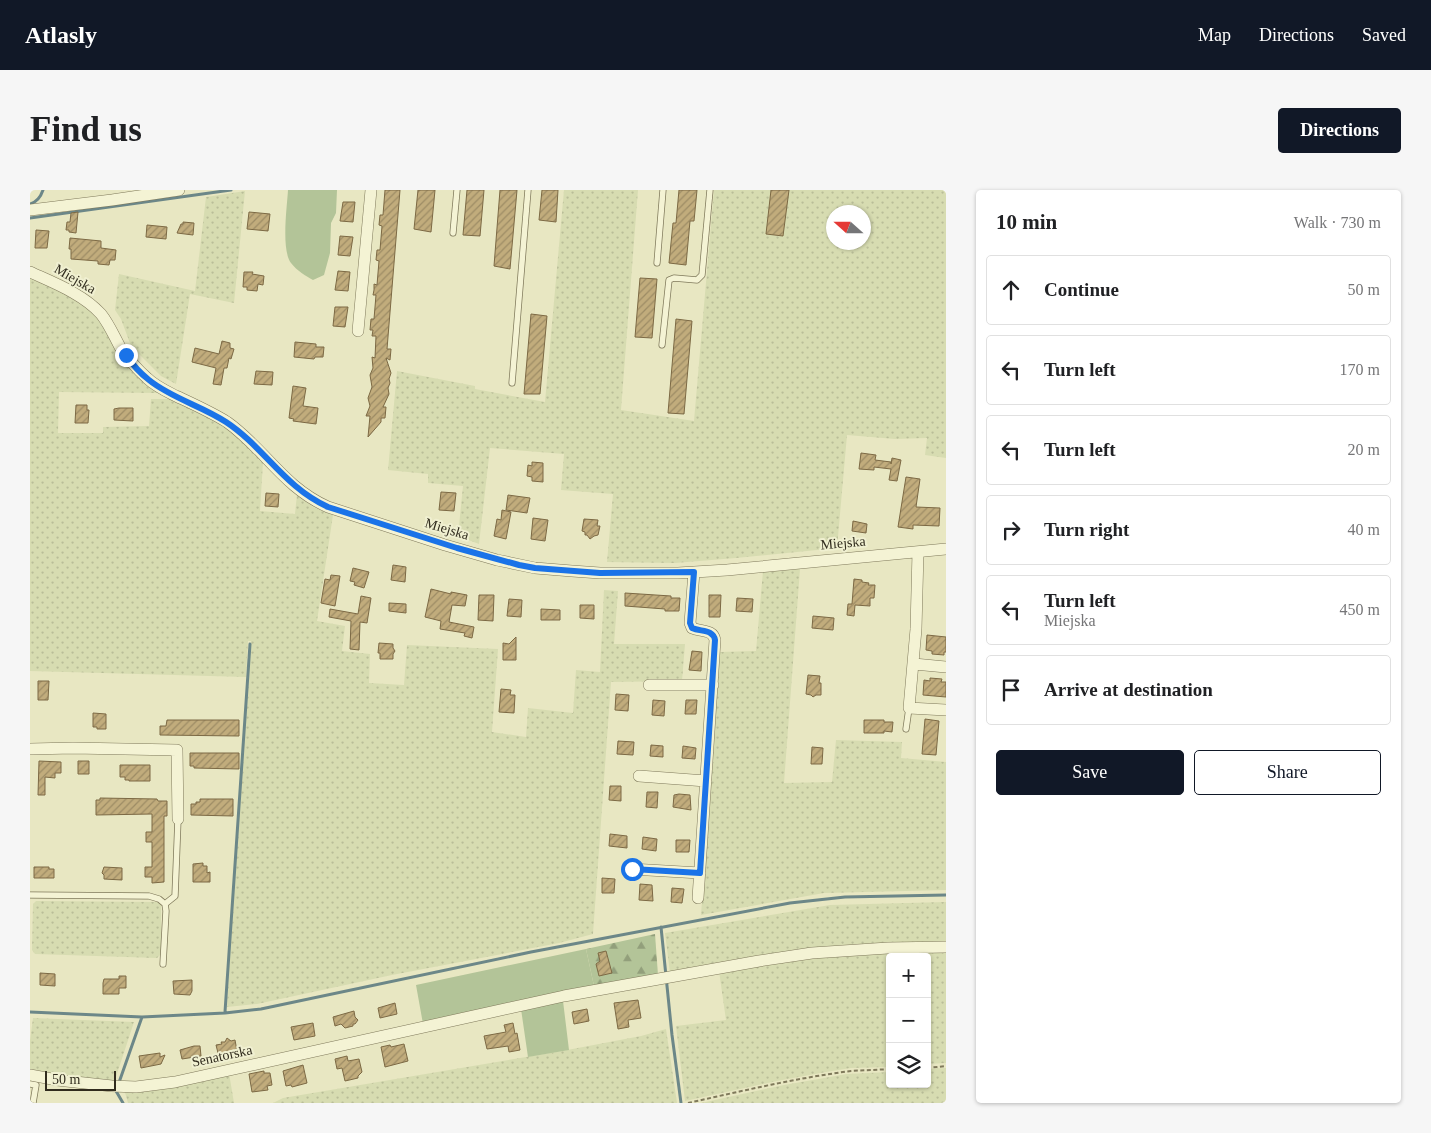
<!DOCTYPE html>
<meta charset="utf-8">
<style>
:root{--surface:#fff;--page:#f6f6f6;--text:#202124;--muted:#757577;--line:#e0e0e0;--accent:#111827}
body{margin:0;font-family:"Times New Roman",serif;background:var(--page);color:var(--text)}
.controls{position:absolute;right:15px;bottom:15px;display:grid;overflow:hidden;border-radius:5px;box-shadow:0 1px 4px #0004}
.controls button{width:45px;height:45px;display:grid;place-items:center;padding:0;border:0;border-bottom:1px solid var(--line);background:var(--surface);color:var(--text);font:25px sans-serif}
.compass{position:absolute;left:796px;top:15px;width:45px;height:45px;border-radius:50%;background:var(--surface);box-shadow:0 1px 4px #0004;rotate:291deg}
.scale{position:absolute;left:15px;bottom:12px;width:71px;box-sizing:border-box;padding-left:5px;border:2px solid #312c1e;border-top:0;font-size:14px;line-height:18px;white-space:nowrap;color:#312c1e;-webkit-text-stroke:4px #f0f0d1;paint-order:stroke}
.stop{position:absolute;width:15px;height:15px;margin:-11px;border:4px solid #1a73e8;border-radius:50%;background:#fff}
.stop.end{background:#1a73e8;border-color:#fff;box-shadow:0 1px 5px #0008}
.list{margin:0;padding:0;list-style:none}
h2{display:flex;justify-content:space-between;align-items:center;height:65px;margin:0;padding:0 20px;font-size:21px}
h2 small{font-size:16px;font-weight:400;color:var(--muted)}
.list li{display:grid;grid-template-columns:32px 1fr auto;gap:15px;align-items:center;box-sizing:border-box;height:70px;margin:0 10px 10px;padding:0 10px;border:1px solid var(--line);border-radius:5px}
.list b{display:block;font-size:19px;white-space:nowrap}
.list p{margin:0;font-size:16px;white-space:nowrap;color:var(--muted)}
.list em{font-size:16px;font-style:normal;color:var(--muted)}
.actions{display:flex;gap:10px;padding:15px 20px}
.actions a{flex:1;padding:11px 0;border:1px solid var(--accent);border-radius:5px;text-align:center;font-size:18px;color:var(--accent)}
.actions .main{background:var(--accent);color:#fff}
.icon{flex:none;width:28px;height:28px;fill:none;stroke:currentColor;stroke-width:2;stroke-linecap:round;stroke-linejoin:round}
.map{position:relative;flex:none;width:916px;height:913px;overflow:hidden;border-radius:5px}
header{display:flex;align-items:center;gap:30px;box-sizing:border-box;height:70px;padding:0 25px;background:var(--accent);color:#fff}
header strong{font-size:24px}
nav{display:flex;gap:28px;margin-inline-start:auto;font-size:18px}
.intro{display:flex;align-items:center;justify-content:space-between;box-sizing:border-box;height:120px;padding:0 30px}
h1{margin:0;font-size:35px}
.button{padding:12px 22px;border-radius:5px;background:var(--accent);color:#fff;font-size:18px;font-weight:700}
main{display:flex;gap:30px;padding:0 30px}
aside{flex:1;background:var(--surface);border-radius:5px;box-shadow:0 1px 4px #0004}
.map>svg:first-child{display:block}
.farmland{fill:url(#farmland-dots);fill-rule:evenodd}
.green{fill:#b3c498}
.forest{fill:url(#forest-firs)}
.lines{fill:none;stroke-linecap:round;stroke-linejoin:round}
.stream{stroke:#6c8788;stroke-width:3}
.building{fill:url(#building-hatch);stroke:#7c6944}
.service-casing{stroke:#7f795b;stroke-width:7}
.minor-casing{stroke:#7f795b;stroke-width:12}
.path{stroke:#7f795b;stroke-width:2;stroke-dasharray:4 2.5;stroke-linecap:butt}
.service{stroke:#f4f3d4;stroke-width:5.5}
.minor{stroke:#f4f3d4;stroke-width:11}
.route{stroke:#1a73e8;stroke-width:6}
.labels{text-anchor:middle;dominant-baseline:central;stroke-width:4;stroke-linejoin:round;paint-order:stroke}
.street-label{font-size:14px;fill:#312c1e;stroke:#f0f0d1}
</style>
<header>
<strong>Atlasly</strong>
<nav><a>Map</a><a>Directions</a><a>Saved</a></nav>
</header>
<div class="intro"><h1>Find us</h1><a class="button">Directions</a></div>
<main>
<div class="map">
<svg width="916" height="913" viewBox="0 0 916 913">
<defs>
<pattern id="farmland-dots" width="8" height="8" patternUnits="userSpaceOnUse" patternTransform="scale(1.25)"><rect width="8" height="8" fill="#d7dcb1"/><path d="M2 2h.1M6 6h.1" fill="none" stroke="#b9bd98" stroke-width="1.8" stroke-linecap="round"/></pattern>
<pattern id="forest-firs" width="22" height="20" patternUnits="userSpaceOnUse" patternTransform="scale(1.25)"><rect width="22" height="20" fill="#b3c498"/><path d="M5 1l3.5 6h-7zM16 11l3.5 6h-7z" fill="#929f7b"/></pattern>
<pattern id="building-hatch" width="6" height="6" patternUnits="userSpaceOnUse" patternTransform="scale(1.25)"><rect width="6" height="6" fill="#c1ac7c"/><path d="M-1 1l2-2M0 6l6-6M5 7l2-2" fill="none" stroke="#9d8c65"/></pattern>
</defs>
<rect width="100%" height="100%" fill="#e8e7c2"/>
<!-- farmland -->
<path class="farmland" d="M534,0H608L591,220L664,231L684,0H916V268L895,265L897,248L865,249L817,245L807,358L706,368L645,373L577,372L583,304L531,300L534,264L460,258L449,354L428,346L433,296L398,293V284L358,280L367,181L445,196V199L515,212ZM804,22H834V52H804Z
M215,1L204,113L160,104L146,194L131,186L101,156L91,129L85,120L89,84L165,101L176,7Z
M0,87L41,107L64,122L130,203L29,202L28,243H73V237L119,236L121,209H143L186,230L197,238L220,258L233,272L230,321L265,324L267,304L283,317L303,325L287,431L315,436L312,461L340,464L339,493L374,495L377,455L468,459L462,542L496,547L498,518L543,523L546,480L570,482L574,400L588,401L584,454H655L652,491L581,492L563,744L529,753L362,785L227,814L197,817L200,752L221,451H218L216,487L0,481Z
M770,379L754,593L802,592L806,550L872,552L871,568L916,572V700L794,703L671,725L690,462L726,461L733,381Z
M6,711L128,712L131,715V764L127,768L5,764L2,760L3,714Z
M916,712V873L897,874V767H860V877L821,878L796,882L747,891L655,911L646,836L696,830L688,774L640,783L635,743L800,715Z
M3,828L104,832L84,893L0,883V851Z
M636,839L647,913H243L253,908L532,861L611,846Z
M916,878V913H671L754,895L817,884L860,882V894H897V879Z
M199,883L204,913H98L94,899Z"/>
<!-- green -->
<path class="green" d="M258,0H307L306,23L301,33L300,63L294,85L283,90C276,86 267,81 261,73C251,60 257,17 258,0Z
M556,759L564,796L393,834L386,795Z
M533,811L539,860L498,867L491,819Z"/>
<!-- forest -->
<path class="forest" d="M625,744L628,785L564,796L556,759Z"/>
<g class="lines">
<!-- stream -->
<path class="stream" d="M0,14C7,12 11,6 13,0
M0,28L201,0
M631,737L642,845L651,913
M0,822L112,827L195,823L231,819L501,762L760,713L815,707L916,705
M195,822L220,454
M93,913L86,901L112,827"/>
</g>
<!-- building -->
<path class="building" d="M355,0H370L357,159H361L360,170L356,168L361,183L359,189L360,193L358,198L359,204L353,217H356L355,228H351V232L338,247L340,226H336L340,216L338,208L342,197L340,185L343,178L342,167L345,168L346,146H342L343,140H340L341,129H344L346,105H343L344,100V94L347,95L349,71L346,70L347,60H350L352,36L349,35L350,25H353Z
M388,0H405L401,42L384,39Z
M437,0H454L450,46L433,45Z
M470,0H487L480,79L464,76Z
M512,0H528L526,32L509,30Z
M649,0H667L664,31H660L656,75L639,73L643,33H646Z
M741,0H759L753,46L736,44Z
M313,12H325L323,32L310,31Z
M48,22L46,43L39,42V40H36L37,32H40L41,23Z
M219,22L240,24L238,41L217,39Z
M153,32L164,33L163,45L147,43L151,34H153Z
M117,35L137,37L136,49L116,47Z
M6,40L19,41L17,58H5Z
M310,46L323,47L320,66L308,65Z
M40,48L71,51V58L86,60L85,70H80L79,75L68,74V71L41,69V59H39Z
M308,81L320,82L318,101L305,100Z
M214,82H223L222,84L234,86L233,95L228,94L227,101L217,100V97H213Z
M610,88L627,89L622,148L605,147Z
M305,117H318L315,137L303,136Z
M501,124L517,126L510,204H494Z
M646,129L662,131L654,224L638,223Z
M192,151L200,153V158L204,159L201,169L199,168L197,178H194L191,195L183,194L186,178L162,172L165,158L189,164Z
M265,152L286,154V157H294L293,167H285L284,169L264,167Z
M226,181L243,182L242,195L224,194Z
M263,196L276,198L273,216L288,218L286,234L263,231L264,229L259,228Z
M46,215H57V220H59L58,233H45Z
M89,218H103V231L84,230V219Z
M831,263L846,265L845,270L861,272V274L862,268L871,270L867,291L859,290L861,279L844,277V280L829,279Z
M502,272L513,273V292L502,291V287L497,286L498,275L502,276Z
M876,287L890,289L886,317L910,318L909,336L883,335V339L868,337Z
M411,302L426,303L424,321L409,320Z
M236,303L249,304L248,317L235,316Z
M478,305L500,308L497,323L476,320Z
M472,320L481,322L476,349L464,346L467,329L471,330Z
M503,328L518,330L515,351L501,349Z
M554,329L568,330L567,336H570L568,345L564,346L560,349L557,345H555V342L552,341Z
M823,331L837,334L836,343L822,341Z
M363,375L376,377L375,392L361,390Z
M323,378L339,382L334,398L324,395L325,392L320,391Z
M301,385L310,386L305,416L291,413L295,389L300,390Z
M824,389L832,390V392L839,393L838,395H845L844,408H840V416L825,415L824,426L817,425L818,414H822Z
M401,399L421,404V402L437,405L435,416L422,415L419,432L444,437L442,448L434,446L435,443L410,439L411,431L395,427Z
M595,403L641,406V408H650L649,421H635V419L595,416Z
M449,405H464L463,431L448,430Z
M679,405H691L690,427H679Z
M331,406L341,408L337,433L330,432L329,460L320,459L321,431L299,427L300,419L328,424Z
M707,408L723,409L722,422L706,421Z
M479,409L492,410L491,427L477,426Z
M359,413L376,414V423L359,421Z
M550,415H564V429L550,428Z
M511,419L530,420V430H511Z
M783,426L804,428L803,440L782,438Z
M897,445L916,447V462H914V465L902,464V461L896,460Z
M486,447V470H473V453L479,454Z
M349,453L363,454V458L365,461L363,464V469H350V463H348Z
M662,461L672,462L671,481L659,480Z
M778,485L790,486L789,493H791V505H786L783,507L781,505L776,504Z
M900,488L912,489L911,492H916V507L893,505L894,490L900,491Z
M8,491H19L18,510H8Z
M471,499L481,500L480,505H485L484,523L469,522Z
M586,504L599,505L598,521L585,520Z
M623,510L635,511L634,526L622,525Z
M656,510H667L666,524H655Z
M63,523L76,524V539H67V537H63Z
M895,529L909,531L906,565L892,564Z
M137,530H209V546L130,545V536H136Z
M834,530H854V532H863L862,542L854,541V543H834Z
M588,551L604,552L603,565L587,564Z
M621,555L633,556V567L620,566Z
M653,556L666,558L665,569L652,568Z
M782,557L793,558L792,574H781Z
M160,563H209V579L164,578V576H160Z
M9,571L31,572V583H25V588L15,587V605H8Z
M48,571H59V584H48Z
M90,575H120V591H99V590H95V587H90Z
M580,596H591V611L579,610Z
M617,602H628L627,618L616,617Z
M649,604L660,605L661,620L643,617L644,605Z
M70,608L127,609L128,611H137V626H134V692L122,693V687H115V677H122V652H116V642H122V624L66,625V610H70Z
M170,609H203V626L161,625V614H166V612H170Z
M580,644L597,646V658L579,656Z
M613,647L627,649L626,661L612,659Z
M646,650H660L659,662H646Z
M173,673V676H177V683L180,682V692H163V674Z
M4,677H19V679H24V688H4Z
M74,677L92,678V690L74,689V685L72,683Z
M572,688L585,689L584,703H572Z
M610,694L622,695L623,711L609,710Z
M642,698L654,699L652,713L641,712Z
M576,761L582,783L569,786L566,774L570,771L568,763Z
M10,783L25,784V796L10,795Z
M89,786H96V798H89V804H73V793L74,789H89Z
M162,790V801L160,805L144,804L143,791Z
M608,810L611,828L598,830L599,837L588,839L584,813Z
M365,813L367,824L350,828L348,818Z
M557,819L559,831L544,834L542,822Z
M324,821L325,827L328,830L325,834H323V836L315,838L311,834L305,836L303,827Z
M283,833L285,846L264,850L261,837Z
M483,833L485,844L487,843L490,860L479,862L478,856L457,859L454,846L476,842L474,835Z
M197,848L201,851L205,850L207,861L194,863H188L186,855L192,854L191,852H195Z
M374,854L378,871L355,877L351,857L360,855L361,857Z
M164,856H170L171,866L152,869L150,860Z
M130,863V867L135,865L131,874L111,878L109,866Z
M317,866L318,871L329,869L332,882L328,886V888L315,891L312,878L307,879L305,869Z
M273,875L277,893L262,897L261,895L256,896L253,881Z
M234,881V883H240L242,895L237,896L238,900L222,902L219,884Z"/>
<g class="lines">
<!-- service casing -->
<g class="service-casing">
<path id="service" d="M423,43L427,0
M627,73L633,0
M632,155L639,90L644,88L667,90L672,85L680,0
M482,193L498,0
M876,539L879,518
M0,705L119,706L129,709L135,714L136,721L133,774
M135,714L145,706L148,629
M0,894L6,895L3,913"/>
</g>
<!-- minor casing -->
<g class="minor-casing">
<path id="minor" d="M0,20L82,10L149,0
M0,82C24,93 53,104 71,124C79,134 84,146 90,157C98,169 107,179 117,188C125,196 136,201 146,206C163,214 181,222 197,232C234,258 253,297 298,317L415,355L467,370L505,378L542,381L570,383H648L697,380L916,359
M328,141L341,0
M888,362L886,439L879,518L916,520
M664,382L660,433L662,438C671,442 683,439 685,450L668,708
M884,474L916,477
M619,495H683
M0,559L43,558L147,560L148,629
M609,586L676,591
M601,679L670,683
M0,885L27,890L82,896L106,897L145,892L534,806L729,771L782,763L858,758L916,757"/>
</g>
<!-- path -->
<path class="path" d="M897,878L916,876
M658,913C712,901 766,888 821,881C834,880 847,880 860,879"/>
<!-- service -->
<use href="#service" class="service"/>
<!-- minor -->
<use href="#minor" class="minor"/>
</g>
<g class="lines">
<!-- route -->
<path class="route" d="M96,165C102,174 110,183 119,190C141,208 172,216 196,232C234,257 254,297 298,317L427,358L489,375L505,378L570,383L664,382L660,433L662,438C671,442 683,439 685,450L670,683L602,679"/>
</g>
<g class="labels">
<!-- street labels -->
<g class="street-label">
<text transform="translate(45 89) rotate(30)">Miejska</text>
<text transform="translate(417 339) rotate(17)">Miejska</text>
<text transform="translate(813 353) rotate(-5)">Miejska</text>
<text transform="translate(192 866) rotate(-12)">Senatorska</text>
</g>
</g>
</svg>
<div class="controls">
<button>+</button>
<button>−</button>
<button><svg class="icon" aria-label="layers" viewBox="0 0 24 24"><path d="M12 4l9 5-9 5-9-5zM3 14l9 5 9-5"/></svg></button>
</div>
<svg class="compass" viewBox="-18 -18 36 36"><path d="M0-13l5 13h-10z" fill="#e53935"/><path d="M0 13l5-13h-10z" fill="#757577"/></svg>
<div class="scale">50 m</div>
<div class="stop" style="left:602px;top:679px"></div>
<div class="stop end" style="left:96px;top:165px"></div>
</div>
<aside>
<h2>10 min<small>Walk · 730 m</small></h2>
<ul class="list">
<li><svg class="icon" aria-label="ahead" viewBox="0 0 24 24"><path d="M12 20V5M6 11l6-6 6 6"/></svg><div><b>Continue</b></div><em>50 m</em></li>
<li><svg class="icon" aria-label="left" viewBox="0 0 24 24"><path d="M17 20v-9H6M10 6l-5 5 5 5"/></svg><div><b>Turn left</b></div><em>170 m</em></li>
<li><svg class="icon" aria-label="left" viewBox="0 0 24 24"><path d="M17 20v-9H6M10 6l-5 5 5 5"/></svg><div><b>Turn left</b></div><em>20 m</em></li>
<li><svg class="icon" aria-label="right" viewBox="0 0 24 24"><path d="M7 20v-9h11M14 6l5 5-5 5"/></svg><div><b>Turn right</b></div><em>40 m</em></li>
<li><svg class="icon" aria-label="left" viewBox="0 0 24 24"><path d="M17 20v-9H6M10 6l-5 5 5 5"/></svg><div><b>Turn left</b><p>Miejska</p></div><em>450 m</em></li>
<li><svg class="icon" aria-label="arrive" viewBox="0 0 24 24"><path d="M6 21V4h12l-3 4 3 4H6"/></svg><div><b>Arrive at destination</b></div></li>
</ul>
<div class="actions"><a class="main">Save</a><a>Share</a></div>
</aside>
</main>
